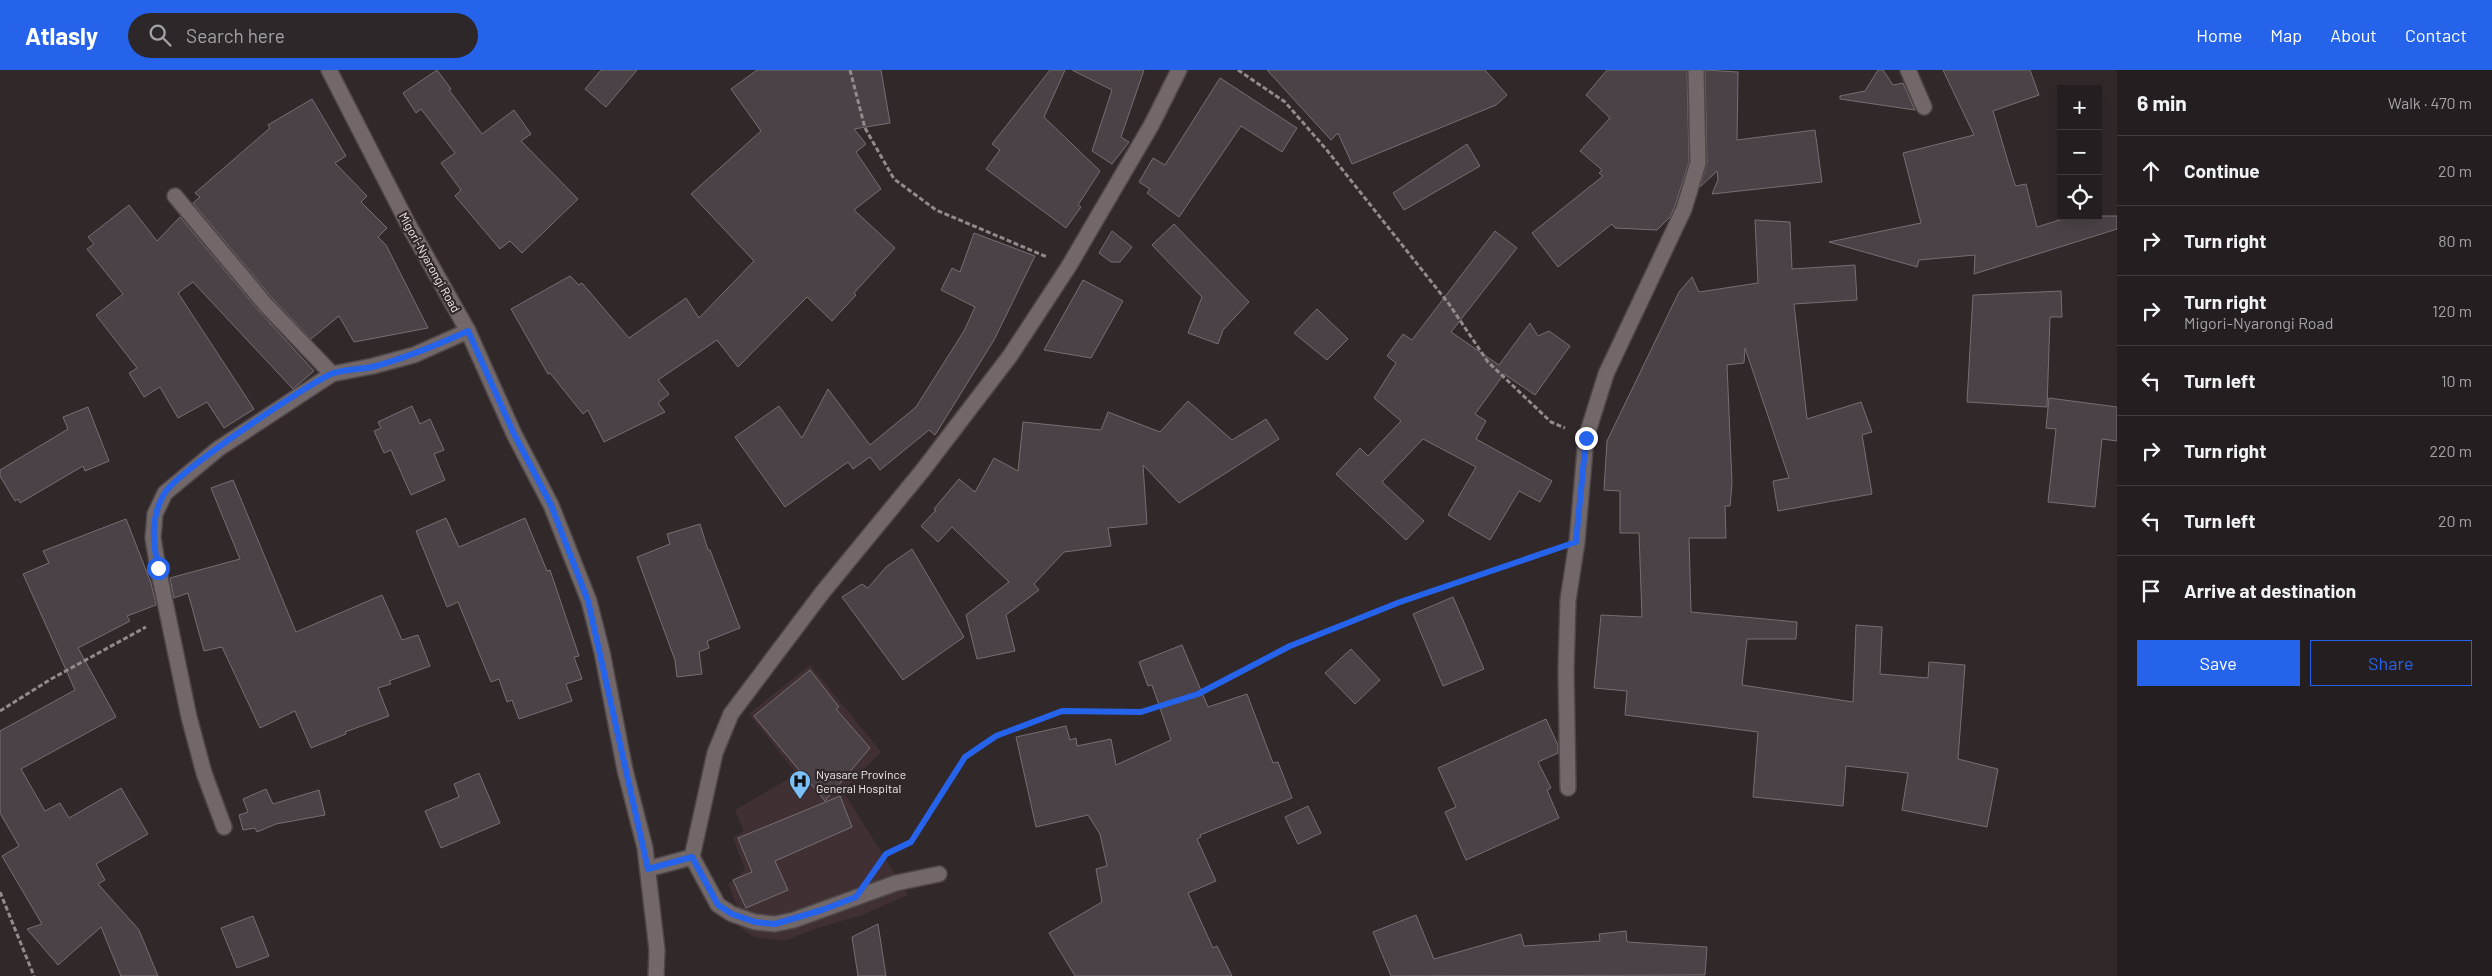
<!DOCTYPE html>
<meta charset="utf-8">
<style>
:root{--surface:#251e20;--page:#2d2729;--text:#f1f3f6;--muted:#a3a2a5;--line:#423c3e;--accent:#2563eb}
body{margin:0;font-family:Barlow,sans-serif;background:var(--page);color:var(--text)}
.controls{position:absolute;right:15px;top:15px;display:grid;overflow:hidden;border-radius:0px;box-shadow:0 5px 20px #0002}
.controls button{width:45px;height:45px;display:grid;place-items:center;padding:0;border:0;border-bottom:1px solid var(--line);background:var(--surface);color:var(--text);font:25px sans-serif}
.stop{position:absolute;width:15px;height:15px;margin:-11px;border:4px solid #2563eb;border-radius:50%;background:#fff}
.stop.end{background:#2563eb;border-color:#fff;box-shadow:0 1px 5px #0008}
.list{margin:0;padding:0;list-style:none}
h2{display:flex;justify-content:space-between;align-items:center;height:65px;margin:0;padding:0 20px;font-size:21px}
h2 small{font-size:16px;font-weight:400;color:var(--muted)}
.list li{display:grid;grid-template-columns:32px 1fr auto;gap:15px;align-items:center;box-sizing:border-box;height:70px;padding:0 20px;border-top:1px solid var(--line)}
.list b{display:block;font-size:19px;white-space:nowrap}
.list p{margin:0;font-size:16px;white-space:nowrap;color:var(--muted)}
.list em{font-size:16px;font-style:normal;color:var(--muted)}
.actions{display:flex;gap:10px;padding:15px 20px}
.actions a{flex:1;padding:11px 0;border:1px solid var(--accent);border-radius:0px;text-align:center;font-size:18px;color:var(--accent)}
.actions .main{background:var(--accent);color:#fff}
.icon{flex:none;width:28px;height:28px;fill:none;stroke:currentColor;stroke-width:2;stroke-linecap:round;stroke-linejoin:round}
.map{position:relative;flex:none;width:2117px;height:906px;overflow:hidden}
header{display:flex;align-items:center;gap:30px;box-sizing:border-box;height:70px;padding:0 25px;background:var(--accent);color:#fff}
header strong{font-size:24px}
nav{display:flex;gap:28px;margin-inline-start:auto;font-size:18px}
.search{width:350px;height:45px;background:var(--page);display:flex;align-items:center;gap:12px;box-sizing:border-box;padding:0 18px;border-radius:28px;color:var(--muted);font-size:19px}
main{display:flex}
aside{flex:1;background:var(--surface)}
.map>svg:first-child{display:block}
.built{fill:#403033}
.building{fill:#4a4246;stroke:#776e73}
.lines{fill:none;stroke-linecap:round;stroke-linejoin:round}
.street-casing{stroke:#4d4546;stroke-width:18}
.secondary-casing{stroke:#4d4546;stroke-width:18}
.path{stroke:#928b8c;stroke-width:3;stroke-dasharray:5 2.5;stroke-linecap:butt}
.street{stroke:#726769;stroke-width:15}
.secondary{stroke:#726769;stroke-width:15}
.route{stroke:#2563eb;stroke-width:6}
.labels{text-anchor:middle;dominant-baseline:central;stroke-width:4.5;stroke-linejoin:round;paint-order:stroke}
.street-label{font-size:12px;fill:#f1ebec;stroke:#31282a}
.poi-label{font-size:12px;fill:#f1ebec;stroke:#31282a;text-anchor:start}
</style>
<header>
<strong>Atlasly</strong>
<div class="search"><svg class="icon" aria-label="search" viewBox="0 0 24 24"><circle cx="10" cy="10" r="6"/><path d="M15 15l6 6"/></svg>Search here</div>
<nav><a>Home</a><a>Map</a><a>About</a><a>Contact</a></nav>
</header>
<main>
<div class="map">
<svg width="2117" height="906" viewBox="0 0 2117 906">
<rect width="100%" height="100%" fill="#31282a"/>
<!-- built -->
<path class="built" d="M810,595L881,682L843,721L908,825L862,845L818,858L784,871L754,867L739,857L738,838L728,814L745,800L733,767L744,761L735,740L797,704L749,644Z"/>
<!-- building -->
<path class="building" d="M437,0L451,19L449,20L482,64L514,40L531,64L521,71L578,129L522,183L510,171L500,179L455,126L461,120L441,93L455,83L421,39L416,43L403,23Z
M601,0H637L606,37L585,19Z
M757,0H881L890,53L854,59L866,74L856,82L881,119L854,140L895,178L854,223L856,225L832,251L807,227L738,297L717,270L658,310L669,324L658,333L665,342L604,372L588,340L583,344L550,303L548,304L511,239L570,206L579,215L582,213L629,268L686,228L699,248L754,191L691,124L761,61L731,19Z
M1050,0H1065L1044,47L1100,101L1078,135L1081,137L1066,158L986,99L1000,80L992,74Z
M1072,0H1144L1121,67L1129,72L1112,94L1092,81L1112,20Z
M1267,0H1485L1507,25L1496,35L1352,94L1338,63L1331,70Z
M1607,0H1687L1689,92L1675,136L1670,147L1657,160L1615,158L1612,154L1558,197L1532,163L1603,106L1599,103L1602,100L1580,81L1610,48L1586,25Z
M1705,0L1738,2L1737,70L1815,60L1822,112L1712,124L1718,110L1717,101L1700,117L1707,93Z
M1878,0H1883L1893,15L1903,13L1915,40L1840,29V26L1865,21Z
M1943,0H2030L2039,25L1993,41L2014,112L2016,116L2026,114L2037,157L2072,146H2117V159L1974,204L1975,185L1919,190L1917,197L1829,172L1921,153L1903,83L1974,65Z
M1220,8L1297,58L1282,82L1241,56L1179,147L1147,123L1150,119L1139,112L1153,88L1165,95Z
M312,29L346,86L335,93L367,126L361,132L387,158L378,167L386,175L428,258L354,272L339,246L311,269L273,229L193,133L200,127L195,123L270,58L268,55Z
M1467,74L1480,96L1404,140L1393,123Z
M129,135L157,171L180,147L259,241L314,301L293,319L193,212L178,223L254,339L224,358L207,332L178,348L160,317L144,327L129,303L137,298L96,245L123,224L87,179L94,174L88,167Z
M1755,150L1790,152L1792,199L1855,195L1857,230L1794,234L1807,349L1861,332L1872,362L1862,365L1872,424L1778,441L1773,411L1789,408L1745,278L1744,293L1727,295L1732,413L1730,436H1725L1726,468H1689L1691,542L1797,552L1796,569H1747L1742,615L1853,632L1856,555L1882,557L1880,604L1928,608L1929,592L1965,595L1958,689L1998,699L1987,757L1902,740L1908,703L1846,696L1843,736L1753,727L1758,662L1625,645L1627,621L1594,618L1601,545L1642,547L1639,463H1620V421L1604,420L1607,371L1679,222L1692,207L1699,222L1758,213Z
M1174,154L1249,232L1223,260L1218,274L1188,263L1202,227L1152,175Z
M1112,161L1132,177L1120,192H1111L1099,183Z
M1495,161L1517,178L1451,262L1499,295L1530,253L1538,266L1549,261L1570,276L1535,325L1504,304L1475,344L1486,351L1476,369L1552,411L1540,432L1519,421L1490,470L1448,445L1476,397L1423,369L1382,412L1424,451L1406,470L1336,404L1360,378L1368,386L1401,351L1374,328L1396,293L1387,286L1403,264L1412,270Z
M974,163L1035,186L994,270L935,365L929,360L880,400L870,387L853,399L848,392L785,437L735,367L779,336L802,368L828,319L870,375L916,337L964,261L975,237L941,220L952,198L960,202Z
M1083,210L1123,231L1091,288L1044,280Z
M2061,221L2062,247H2050L2047,337L1967,332L1973,225Z
M1317,239L1348,269L1327,290L1294,263Z
M2049,328L2117,337V371L2102,369L2095,437L2048,432L2056,359L2046,358Z
M1188,331L1232,370L1266,349L1279,369L1179,433L1143,395L1147,454L1108,458L1111,476L1064,482L1034,514L1039,520L1006,545L1015,581L977,589L966,545L1009,512L952,457L938,472L921,456L936,440L934,439L959,409L975,422L994,388L1018,401L1023,352L1101,360L1108,342L1160,362Z
M412,336L420,354L430,349L444,380L434,384L445,410L411,425L391,380L384,383L374,361L381,358L378,352Z
M88,337L109,391L85,401L83,396L20,433L18,429L15,431L0,406V400L68,359L63,347Z
M233,410L296,562L382,525L402,570L418,565L430,596L389,611L391,614L378,618L389,646L345,662L346,664L311,678L295,641L260,658L222,577L204,581L188,523L174,528L170,508L240,489L211,418Z
M446,448L459,477L525,448L547,501L550,500L579,586L574,587L582,609L566,614L572,631L519,649L512,630L507,632L499,609L491,612L458,532L447,537L416,461Z
M126,449L151,513L156,535L127,546L130,551L78,578L116,647L21,699L45,741L60,733L69,748L121,718L148,764L96,794L105,810L98,814L139,860L158,906H121L101,857L58,895L27,859L42,854L2,786L19,776L0,743V661L75,620L23,504L49,493L43,481Z
M700,454L708,480H710L740,558L707,571L709,578L699,582L702,604L677,607L675,590L637,487L670,474L667,464Z
M912,479L964,567L903,610L842,527L862,514L868,518L886,497Z
M1453,527L1484,599L1443,616L1413,544Z
M1182,575L1208,637L1247,624L1273,693L1278,692L1292,728L1200,765L1201,767L1197,769L1216,811L1188,823L1213,878L1217,876L1232,906H1075L1049,863L1102,832L1096,799L1107,796L1100,764L1088,745L1036,757L1016,667L1066,656L1070,670L1076,668L1077,676L1111,669L1116,695L1171,670L1152,615L1148,616L1139,592Z
M1351,579L1380,610L1355,634L1325,603Z
M810,600L839,637L836,639L870,678L825,731L754,646Z
M1546,649L1558,675V683L1538,692L1551,718L1547,720L1559,748L1466,790L1445,742L1456,737L1438,698Z
M479,703L500,753L441,778L425,741L459,727L454,714Z
M266,719L273,734L319,720L325,745L276,754L257,762L255,758L243,760L239,745L248,742L243,729Z
M840,726L852,757L775,791L788,820L746,838L733,810L752,802L738,768Z
M1308,736L1321,763L1298,774L1285,747Z
M1416,845L1434,889L1521,864L1524,876L1600,871L1599,864L1626,861L1627,872L1707,877L1705,905L1391,906L1373,862Z
M253,846L269,886L237,898L221,858Z
M878,854L886,906H858L852,867Z"/>
<g class="lines">
<!-- street casing -->
<g class="street-casing">
<path id="street" d="M1908,0L1924,37
M175,126L266,235L332,304
M1568,718L1566,600L1568,530L1577,472L1586,368L1606,304L1684,139L1698,93L1696,0
M224,757L204,703L189,647L158,498L153,468L155,444L165,423L218,379L332,304L373,296L414,285L468,261
M692,787L718,835L732,844L755,852L775,854L794,850L896,813L939,804
M648,799L692,787L715,683L731,644L822,523L923,400L1010,286L1069,196L1152,54L1179,0"/>
</g>
<!-- secondary casing -->
<g class="secondary-casing">
<path id="secondary" d="M329,0L408,154L468,261L514,364L551,435L589,531L602,582L625,700L645,778L657,880L656,906"/>
</g>
<!-- path -->
<path class="path" d="M850,0L865,58L894,109L936,140L1047,187
M1238,0L1285,32L1326,79L1449,234L1488,292L1551,352L1565,358
M0,641L51,609L146,557
M879,794L885,784L911,773L965,687L996,666L1062,641L1141,642L1198,624L1290,577L1400,532L1553,480
M0,822L34,906"/>
<!-- street -->
<use href="#street" class="street"/>
<!-- secondary -->
<use href="#secondary" class="secondary"/>
</g>
<g class="lines">
<!-- route -->
<path class="route" d="M158,498C153,472 150,448 164,424C178,401 303,317 331,304C344,299 361,300 376,296C408,287 437,275 468,261L514,364L551,435L588,531L648,799L692,787L718,835L732,844L755,852L775,854L822,840L856,827L886,784L911,772L965,687L996,666L1062,641L1141,642L1198,624L1290,576L1400,532L1576,472L1586,368"/>
</g>
<!-- icons -->
<defs>
<g id="hospital-pin" transform="scale(1.125)"><path d="M0 17L-7.5 6A9.5 9.5 0 1 1 7.5 6Z" fill="#7abff8" stroke="#31282a"/><path d="M-5-5h3v3.5h4V-5h3V5h-3V1.5h-4V5h-3Z" fill="#111"/></g>
</defs>
<g fill-rule="evenodd">
<use href="#hospital-pin" x="800" y="711"/>
</g>
<g class="labels">
<!-- street labels -->
<g class="street-label">
<text transform="translate(430 192) rotate(61)">Migori-Nyarongi Road</text>
</g>
<!-- poi labels -->
<g class="poi-label">
<text x="816" y="704">Nyasare Province<tspan x="816" dy="14">General Hospital</tspan></text>
</g>
</g>
</svg>
<div class="controls">
<button>+</button>
<button>−</button>
<button><svg class="icon" aria-label="locate" viewBox="0 0 24 24"><circle cx="12" cy="12" r="6"/><path d="M12 2v4M12 18v4M2 12h4M18 12h4"/></svg></button>
</div>
<div class="stop" style="left:158px;top:498px"></div>
<div class="stop end" style="left:1586px;top:368px"></div>
</div>
<aside>
<h2>6 min<small>Walk · 470 m</small></h2>
<ul class="list">
<li><svg class="icon" aria-label="ahead" viewBox="0 0 24 24"><path d="M12 20V5M6 11l6-6 6 6"/></svg><div><b>Continue</b></div><em>20 m</em></li>
<li><svg class="icon" aria-label="right" viewBox="0 0 24 24"><path d="M7 20v-9h11M14 6l5 5-5 5"/></svg><div><b>Turn right</b></div><em>80 m</em></li>
<li><svg class="icon" aria-label="right" viewBox="0 0 24 24"><path d="M7 20v-9h11M14 6l5 5-5 5"/></svg><div><b>Turn right</b><p>Migori-Nyarongi Road</p></div><em>120 m</em></li>
<li><svg class="icon" aria-label="left" viewBox="0 0 24 24"><path d="M17 20v-9H6M10 6l-5 5 5 5"/></svg><div><b>Turn left</b></div><em>10 m</em></li>
<li><svg class="icon" aria-label="right" viewBox="0 0 24 24"><path d="M7 20v-9h11M14 6l5 5-5 5"/></svg><div><b>Turn right</b></div><em>220 m</em></li>
<li><svg class="icon" aria-label="left" viewBox="0 0 24 24"><path d="M17 20v-9H6M10 6l-5 5 5 5"/></svg><div><b>Turn left</b></div><em>20 m</em></li>
<li><svg class="icon" aria-label="arrive" viewBox="0 0 24 24"><path d="M6 21V4h12l-3 4 3 4H6"/></svg><div><b>Arrive at destination</b></div></li>
</ul>
<div class="actions"><a class="main">Save</a><a>Share</a></div>
</aside>
</main>
